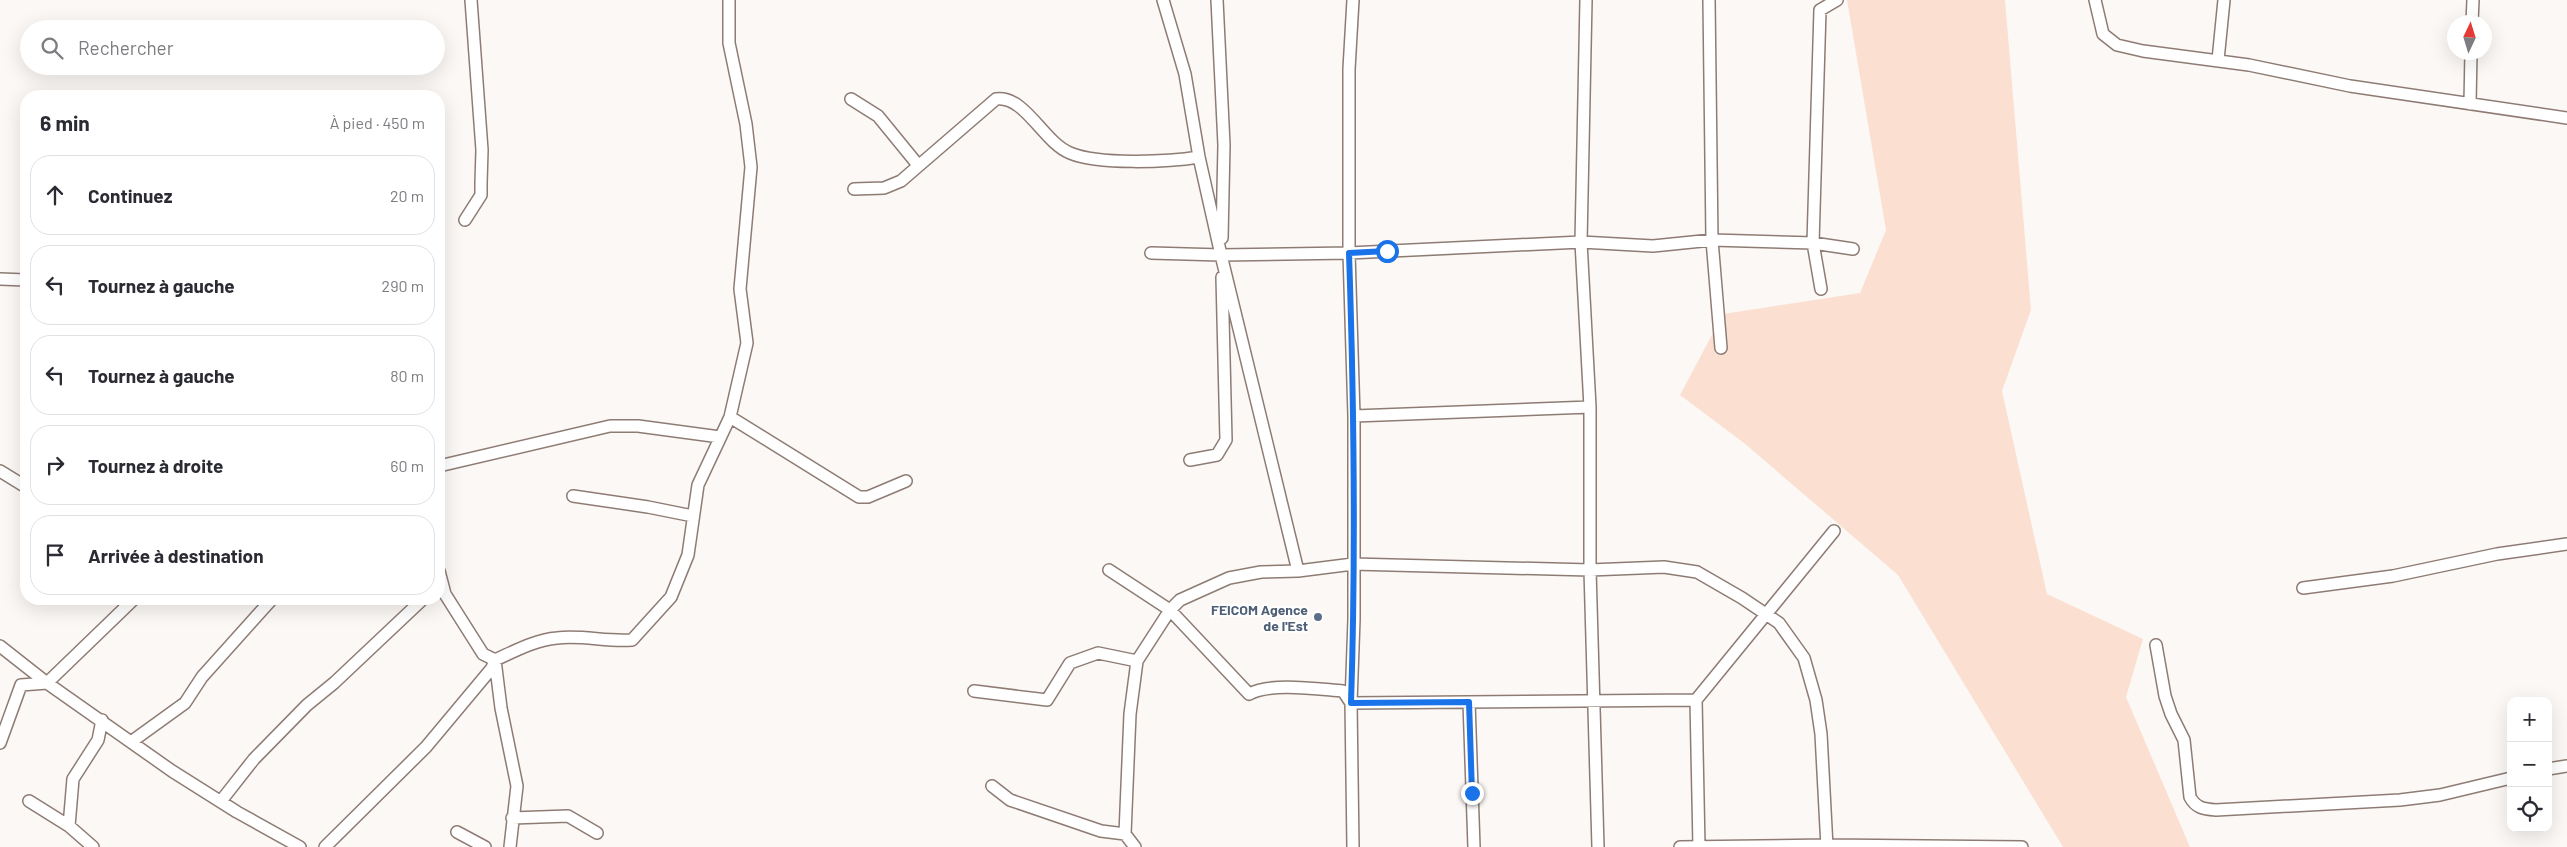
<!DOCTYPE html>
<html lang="fr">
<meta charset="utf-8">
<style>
:root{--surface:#fff;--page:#f2f2f3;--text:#2b2b33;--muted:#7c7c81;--line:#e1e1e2}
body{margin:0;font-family:Barlow,sans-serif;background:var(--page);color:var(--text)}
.controls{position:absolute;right:15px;bottom:15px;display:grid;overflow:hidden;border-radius:10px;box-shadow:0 5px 20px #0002}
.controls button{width:45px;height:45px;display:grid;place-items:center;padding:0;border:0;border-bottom:1px solid var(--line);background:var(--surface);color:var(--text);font:25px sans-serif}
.compass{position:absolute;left:2447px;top:15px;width:45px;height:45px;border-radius:50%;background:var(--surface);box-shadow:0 5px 20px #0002;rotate:4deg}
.stop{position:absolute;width:15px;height:15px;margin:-11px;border:4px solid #1a73e8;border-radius:50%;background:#fff}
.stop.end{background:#1a73e8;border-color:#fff;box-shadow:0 1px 5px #0008}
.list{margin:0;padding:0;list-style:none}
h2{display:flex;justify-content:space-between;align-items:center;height:65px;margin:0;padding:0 20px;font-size:21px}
h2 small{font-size:16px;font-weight:400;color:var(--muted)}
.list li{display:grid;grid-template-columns:32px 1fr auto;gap:15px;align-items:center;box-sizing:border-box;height:80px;margin:0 10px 10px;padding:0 10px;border:1px solid var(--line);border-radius:20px}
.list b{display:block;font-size:19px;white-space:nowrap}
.list em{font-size:16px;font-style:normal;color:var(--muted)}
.icon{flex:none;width:28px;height:28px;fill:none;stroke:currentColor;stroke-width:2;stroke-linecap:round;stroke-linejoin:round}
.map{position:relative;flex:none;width:2567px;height:847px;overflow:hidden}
.search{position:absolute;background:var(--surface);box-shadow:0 5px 20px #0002;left:20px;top:20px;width:425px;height:55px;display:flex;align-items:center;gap:12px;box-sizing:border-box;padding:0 18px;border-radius:28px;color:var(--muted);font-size:19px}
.panel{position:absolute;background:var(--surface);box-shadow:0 5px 20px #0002;left:20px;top:90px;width:425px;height:515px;border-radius:20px}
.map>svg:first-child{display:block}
.green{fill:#fbe0d2}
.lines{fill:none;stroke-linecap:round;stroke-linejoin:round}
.minor-casing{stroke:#8e7c74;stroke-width:14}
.minor{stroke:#fff;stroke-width:11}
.route{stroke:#1a73e8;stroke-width:6}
.service-dot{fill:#5c6f8a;stroke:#fff;stroke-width:2}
.labels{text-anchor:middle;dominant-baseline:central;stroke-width:4;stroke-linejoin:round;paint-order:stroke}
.service-label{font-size:14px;font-weight:bold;fill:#4e5e75;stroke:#fff;text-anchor:end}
</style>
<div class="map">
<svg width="2567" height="847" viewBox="0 0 2567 847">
<rect width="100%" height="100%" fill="#fcf8f6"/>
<!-- green -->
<path class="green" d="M1847,0H2005L2031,310L2002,391L2047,594L2143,639L2126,697L2190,847H2063L1898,575L1744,443L1680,395L1723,314L1860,293L1886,230Z"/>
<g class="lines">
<!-- minor casing -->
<g class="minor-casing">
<path id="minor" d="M1163,0L1185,74L1199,157L1221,255L1298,571
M1217,0L1224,145L1222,238
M1586,0L1581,242L1590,407V570L1598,847
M1709,0L1712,240L1721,348
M2095,0L2103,34L2117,45L2143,51L2249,65L2350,86L2567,118
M2472,22L2473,0
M2218,60L2224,0
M851,99L878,116L918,165
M2470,104L2471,52
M854,189L884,188L901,181L996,99C1025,95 1043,142 1070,153C1098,165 1168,162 1199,157
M465,220L481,195V183L482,150L471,0
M1151,253L1221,255L1349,253L1581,242L1653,246L1712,240L1813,243L1853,249
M0,279L26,280
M1821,289L1813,243L1820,10L1837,0
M1354,416L1590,407
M730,417L859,497H868L906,481
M1190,460L1217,455L1226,440L1222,277
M439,466L610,426H638L720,437
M0,471L26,487
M573,496L648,507L693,516
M1109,570L1170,610L1249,694C1272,682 1317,689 1343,691L1351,703L1696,700
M439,571L445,594L483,654L495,660
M2303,588L2393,576L2497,554L2567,544
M2156,645L2165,696L2171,714L2184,740L2190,797C2196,808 2203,809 2216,810L2400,800L2440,795L2511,778
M0,646L47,683L172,771L237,812L300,847
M495,660L501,708L517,786L510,847
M974,691L1047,700L1070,663L1098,653L1137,661
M1469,702L1474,847
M131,742L185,703L202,677L272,599
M0,743L21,685L47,683L134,599
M2548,769L2567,766
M992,786L1010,800L1101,831L1125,834
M29,801L69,826L93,847
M221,801L254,759L307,705L334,683L423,599
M512,818L568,816L597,833
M69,826L73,779L98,740L102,720
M457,832L485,847
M325,847L426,747L492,668L495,660C515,651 535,640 557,638C582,635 607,642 632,640L671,597L688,555L698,485L730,417L747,343L740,289L751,167L746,124L729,43V0
M1135,847L1125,834L1130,714L1137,661L1170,610L1180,600L1229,578L1261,572L1298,571L1353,564L1590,570L1664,567L1697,572L1742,598L1779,623L1804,658L1816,700L1821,734L1827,847
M1353,847L1351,703L1354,619V416L1349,253V69L1353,0
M1680,847L1827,845L2022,847
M1699,847L1696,700L1834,531"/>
</g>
<!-- minor -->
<use href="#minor" class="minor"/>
</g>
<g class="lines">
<!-- route -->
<path class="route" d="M1387,251L1349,253C1354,403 1356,553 1351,703L1469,702L1472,793"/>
</g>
<!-- markers -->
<circle class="service-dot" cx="1318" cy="617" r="5"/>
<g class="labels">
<!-- service labels -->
<g class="service-label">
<text x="1308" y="609">FEICOM Agence<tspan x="1308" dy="16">de l'Est</tspan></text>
</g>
</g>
</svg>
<div class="controls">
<button>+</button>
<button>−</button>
<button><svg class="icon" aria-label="locate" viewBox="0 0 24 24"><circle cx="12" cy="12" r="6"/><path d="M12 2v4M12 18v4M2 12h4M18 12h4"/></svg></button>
</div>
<svg class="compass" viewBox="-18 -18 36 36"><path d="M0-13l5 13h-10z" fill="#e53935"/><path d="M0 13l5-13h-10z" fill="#7c7c81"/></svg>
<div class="stop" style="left:1387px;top:251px"></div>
<div class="stop end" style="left:1472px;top:793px"></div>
<div class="search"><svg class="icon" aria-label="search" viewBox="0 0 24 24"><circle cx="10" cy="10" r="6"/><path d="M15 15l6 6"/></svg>Rechercher</div>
<section class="panel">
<h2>6 min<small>À pied · 450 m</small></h2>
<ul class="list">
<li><svg class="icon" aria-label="ahead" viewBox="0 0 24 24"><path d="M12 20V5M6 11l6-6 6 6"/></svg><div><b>Continuez</b></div><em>20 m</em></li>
<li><svg class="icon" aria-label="left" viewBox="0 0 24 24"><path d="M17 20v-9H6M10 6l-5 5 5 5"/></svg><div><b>Tournez à gauche</b></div><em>290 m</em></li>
<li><svg class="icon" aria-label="left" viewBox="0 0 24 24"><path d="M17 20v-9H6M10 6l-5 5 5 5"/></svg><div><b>Tournez à gauche</b></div><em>80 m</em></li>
<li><svg class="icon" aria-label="right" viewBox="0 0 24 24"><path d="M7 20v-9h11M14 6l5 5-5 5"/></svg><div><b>Tournez à droite</b></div><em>60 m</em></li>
<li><svg class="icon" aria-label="arrive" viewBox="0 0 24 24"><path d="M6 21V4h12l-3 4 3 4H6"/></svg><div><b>Arrivée à destination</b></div></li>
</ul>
</section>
</div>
